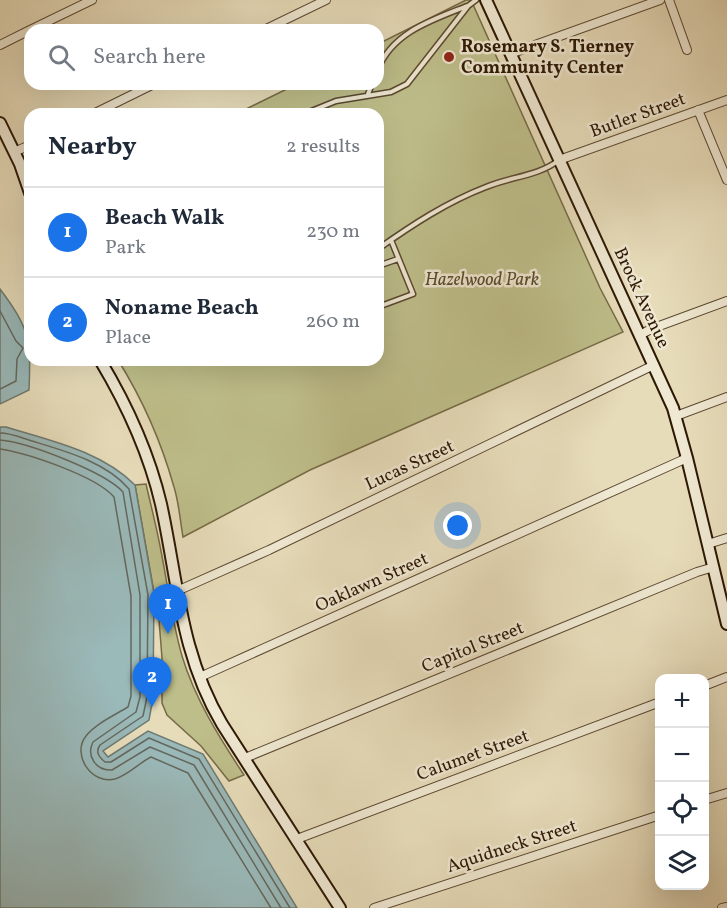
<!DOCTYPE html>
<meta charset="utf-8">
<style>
:root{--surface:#fff;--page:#f6f6f7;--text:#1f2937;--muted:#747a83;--line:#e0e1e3;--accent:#1a73e8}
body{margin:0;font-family:Vollkorn,serif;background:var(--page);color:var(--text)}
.controls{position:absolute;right:18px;bottom:18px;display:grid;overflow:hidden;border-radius:12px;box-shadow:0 6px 24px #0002}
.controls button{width:54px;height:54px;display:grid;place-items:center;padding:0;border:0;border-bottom:2px solid var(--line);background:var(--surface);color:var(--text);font:30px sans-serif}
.you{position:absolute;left:458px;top:526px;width:21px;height:21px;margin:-15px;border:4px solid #fff;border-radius:50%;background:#1a73e8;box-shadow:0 0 0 9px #1a73e833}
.badge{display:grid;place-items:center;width:39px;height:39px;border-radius:50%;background:var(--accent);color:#fff;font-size:20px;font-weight:700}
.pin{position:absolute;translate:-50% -50px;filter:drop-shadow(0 2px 3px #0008)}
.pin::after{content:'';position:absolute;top:32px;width:21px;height:18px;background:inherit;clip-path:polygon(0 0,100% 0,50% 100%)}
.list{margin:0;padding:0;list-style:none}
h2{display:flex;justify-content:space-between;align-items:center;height:78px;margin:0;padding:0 24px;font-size:26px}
h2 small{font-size:20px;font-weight:400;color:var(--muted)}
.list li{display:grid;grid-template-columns:39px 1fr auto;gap:18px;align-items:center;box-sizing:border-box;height:90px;padding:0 24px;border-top:2px solid var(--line)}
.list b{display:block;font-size:22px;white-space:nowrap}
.list p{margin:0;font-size:20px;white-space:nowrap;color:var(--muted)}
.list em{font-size:20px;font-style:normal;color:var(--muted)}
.icon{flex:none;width:33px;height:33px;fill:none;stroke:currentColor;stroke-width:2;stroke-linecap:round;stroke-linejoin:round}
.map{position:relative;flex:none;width:727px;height:908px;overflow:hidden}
.search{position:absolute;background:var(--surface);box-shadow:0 6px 24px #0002;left:24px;top:24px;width:360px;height:66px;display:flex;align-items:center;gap:15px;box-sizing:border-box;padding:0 21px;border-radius:18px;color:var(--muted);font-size:22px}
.panel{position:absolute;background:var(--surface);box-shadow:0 6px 24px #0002;left:24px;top:108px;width:360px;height:258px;border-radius:18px}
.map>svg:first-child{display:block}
.green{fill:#bebe8a;stroke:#766b47;stroke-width:1.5}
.water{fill:#9ab9b9;stroke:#6e7971;stroke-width:1.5}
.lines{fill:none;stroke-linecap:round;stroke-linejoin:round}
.shore{stroke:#64685e;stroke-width:1.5}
.service-casing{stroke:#5c4932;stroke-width:7}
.minor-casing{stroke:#5c4932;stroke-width:10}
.secondary-casing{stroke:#2d1804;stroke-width:14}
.service{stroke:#efe8d2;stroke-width:4}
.minor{stroke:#efe8d2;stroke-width:8}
.secondary{stroke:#efe8d2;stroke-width:10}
.poi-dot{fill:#8f2418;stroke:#efe8d2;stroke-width:2}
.labels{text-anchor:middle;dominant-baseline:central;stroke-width:5;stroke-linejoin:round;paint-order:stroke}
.poi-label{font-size:18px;font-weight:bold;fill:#2d1804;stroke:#efe8d2;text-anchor:start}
.street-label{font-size:18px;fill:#2d1804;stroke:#efe8d2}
.park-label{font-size:18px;font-style:italic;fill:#584a2c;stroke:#efe8d2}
</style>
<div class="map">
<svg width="727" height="908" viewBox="0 0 727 908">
<rect width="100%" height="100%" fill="#e7dcba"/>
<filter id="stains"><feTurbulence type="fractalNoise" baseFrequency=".00333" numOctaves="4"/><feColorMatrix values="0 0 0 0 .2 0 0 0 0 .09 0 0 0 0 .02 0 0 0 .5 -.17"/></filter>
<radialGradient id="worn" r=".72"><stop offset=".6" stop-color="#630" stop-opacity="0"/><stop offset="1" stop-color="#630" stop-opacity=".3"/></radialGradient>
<!-- green -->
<path class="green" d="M466,0H471L600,288L623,332L310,470L183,537C180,520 179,503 174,487C161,441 143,400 118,360H378V114H236L297,84H378V44Z
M146,484C151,506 157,529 161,551C168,586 172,622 182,656C195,699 219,737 244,775L229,781L201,746L167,715L162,703V658L159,620L135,485Z"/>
<!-- water -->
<path class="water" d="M0,289C30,329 31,340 29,390L0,404Z
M0,427H6C51,441 101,451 135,485L154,594L153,698L149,720L103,751L108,757L148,731L203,754L297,908H0Z"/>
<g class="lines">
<!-- shore -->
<path class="shore" d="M0,311L16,341L23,348L17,359L16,381L0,389
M0,433C11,433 22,438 32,441C65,451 106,462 129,489L148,595L147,697L143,716L100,745C95,752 99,757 105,762H111L149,738L199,759L290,908
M0,440C27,442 105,472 123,492L140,595V697L136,712L93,742C86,756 96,771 112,770L150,747L194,765L281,908
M0,449C27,453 96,476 114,497L131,596V696L128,707C115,715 95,724 86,736C71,755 92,785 115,779C128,775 139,763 151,757L188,773L271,908"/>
<!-- service casing -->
<g class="service-casing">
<path id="service" d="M378,69C393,32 432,20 467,6
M368,94L372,84
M304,114L336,101L391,92L407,84L468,6L476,0
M378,249C412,225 447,202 486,187C509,177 539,176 559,160
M378,266L398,259
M378,307L413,294L391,240"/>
</g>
<!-- minor casing -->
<g class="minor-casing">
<path id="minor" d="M669,0L687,50
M30,30L92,0
M264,30L326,0
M0,45L30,30
M510,54L660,0
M698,110L727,180
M93,114L154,84
M14,152L30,145
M559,160L727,100
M640,335L651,329L727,301
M676,416L727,397
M708,544L727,538
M177,591L269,550L654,365
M200,677L687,458
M704,686L727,677
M245,758L697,572L714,567
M704,800L727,793
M297,839L660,702
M374,908L660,815
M722,908L727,907"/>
</g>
<!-- secondary casing -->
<g class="secondary-casing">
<path id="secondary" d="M486,0L673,408L687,458L727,624
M0,123L20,164L30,193
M100,360C127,405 149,453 161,504C178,581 180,653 222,724L340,908"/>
</g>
<!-- service -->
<use href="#service" class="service"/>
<!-- minor -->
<use href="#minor" class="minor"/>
<!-- secondary -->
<use href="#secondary" class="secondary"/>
</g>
<!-- markers -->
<circle class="poi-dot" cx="449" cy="57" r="6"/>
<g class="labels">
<!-- poi labels -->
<g class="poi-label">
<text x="461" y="47">Rosemary S. Tierney<tspan x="461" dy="21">Community Center</tspan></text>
</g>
<!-- street labels -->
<g class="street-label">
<text transform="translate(638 116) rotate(-20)">Butler Street</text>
<text transform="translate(641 298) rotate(65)">Brock Avenue</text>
<text transform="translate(410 466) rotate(-25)">Lucas Street</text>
<text transform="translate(372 583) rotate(-24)">Oaklawn Street</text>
<text transform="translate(473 648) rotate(-22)">Capitol Street</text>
<text transform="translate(473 756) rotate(-20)">Calumet Street</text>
<text transform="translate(512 847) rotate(-18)">Aquidneck Street</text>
</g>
<!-- park labels -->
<g class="park-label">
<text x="482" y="280">Hazelwood Park</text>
</g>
</g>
<rect width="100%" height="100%" filter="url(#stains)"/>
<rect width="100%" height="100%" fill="url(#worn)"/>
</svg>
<div class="controls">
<button>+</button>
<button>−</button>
<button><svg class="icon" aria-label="locate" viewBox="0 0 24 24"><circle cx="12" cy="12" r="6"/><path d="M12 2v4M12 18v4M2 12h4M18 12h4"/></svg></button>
<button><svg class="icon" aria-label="layers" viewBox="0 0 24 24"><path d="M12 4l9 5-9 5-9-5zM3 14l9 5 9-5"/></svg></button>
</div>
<div class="you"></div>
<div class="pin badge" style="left:168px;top:634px">1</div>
<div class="pin badge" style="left:152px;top:707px">2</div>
<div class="search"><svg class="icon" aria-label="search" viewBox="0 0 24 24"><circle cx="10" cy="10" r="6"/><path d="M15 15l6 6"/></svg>Search here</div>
<section class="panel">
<h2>Nearby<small>2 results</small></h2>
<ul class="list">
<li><span class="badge">1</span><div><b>Beach Walk</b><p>Park</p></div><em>230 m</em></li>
<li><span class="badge">2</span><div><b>Noname Beach</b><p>Place</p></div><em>260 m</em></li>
</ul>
</section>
</div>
